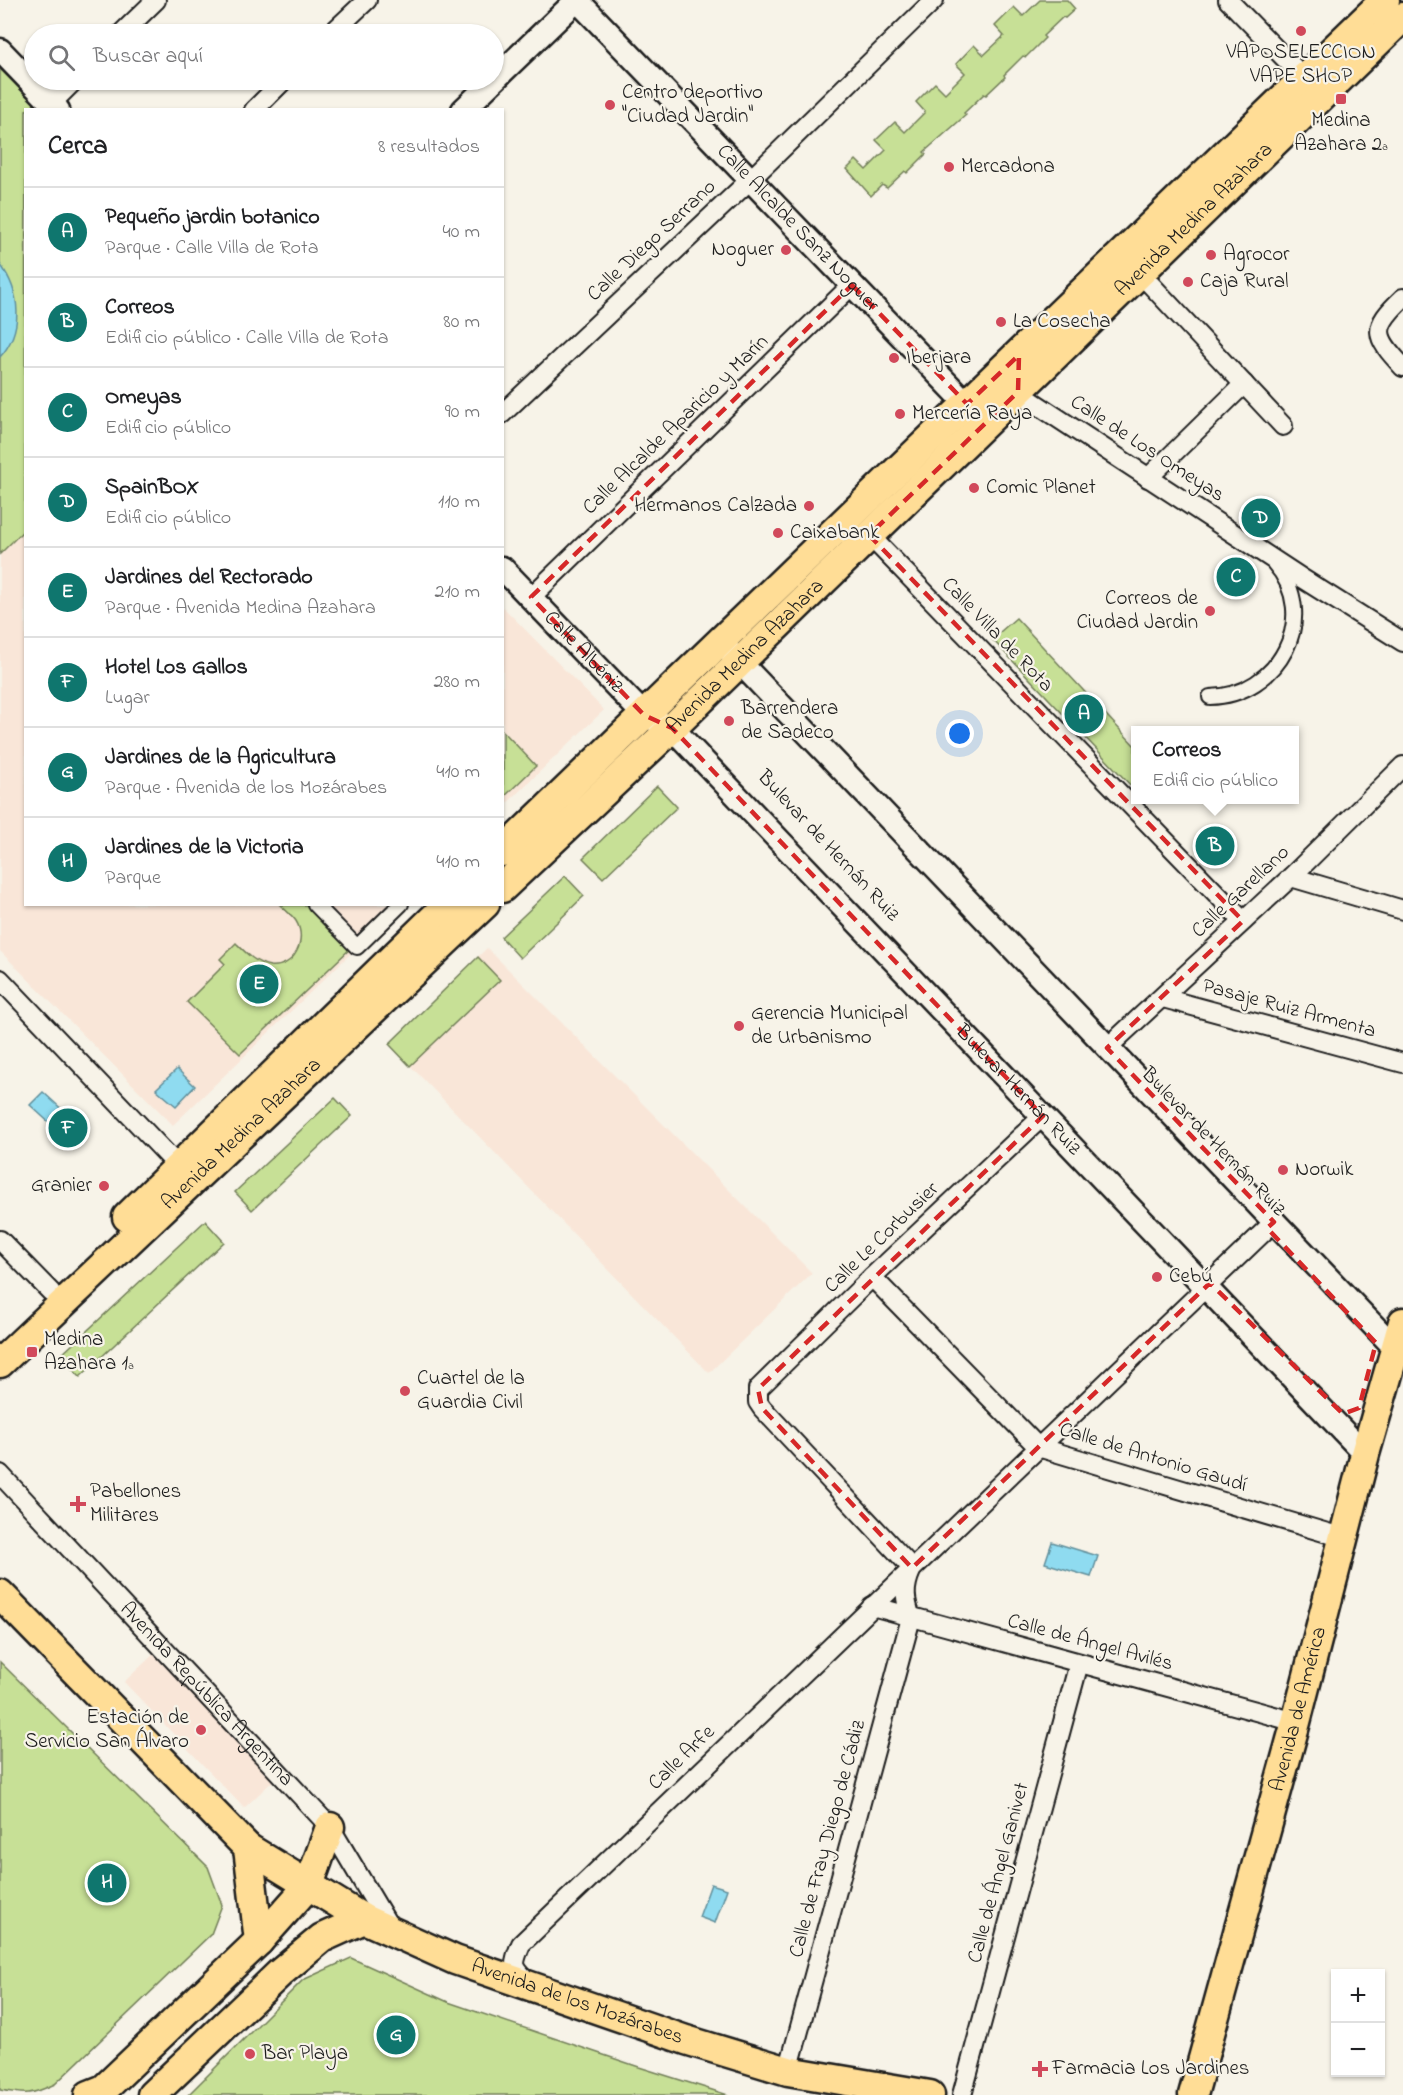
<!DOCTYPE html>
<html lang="es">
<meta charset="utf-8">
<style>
:root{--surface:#fff;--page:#f6f6f6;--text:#202124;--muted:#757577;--line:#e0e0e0;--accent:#0f766e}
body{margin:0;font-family:"Indie Flower",sans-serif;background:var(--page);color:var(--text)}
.controls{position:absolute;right:18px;bottom:18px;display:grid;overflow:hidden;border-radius:0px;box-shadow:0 2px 4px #0004}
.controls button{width:54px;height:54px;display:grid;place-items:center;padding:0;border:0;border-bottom:2px solid var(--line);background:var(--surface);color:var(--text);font:30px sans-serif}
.you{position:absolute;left:960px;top:734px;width:21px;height:21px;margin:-15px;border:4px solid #fff;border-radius:50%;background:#1a73e8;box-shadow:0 0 0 9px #1a73e833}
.badge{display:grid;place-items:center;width:39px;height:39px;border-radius:50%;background:var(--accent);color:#fff;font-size:20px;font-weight:700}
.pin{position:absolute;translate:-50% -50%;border:3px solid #fff;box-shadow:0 2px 6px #0006}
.popup{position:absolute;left:1131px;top:726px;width:168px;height:78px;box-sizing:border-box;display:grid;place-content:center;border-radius:0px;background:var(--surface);filter:drop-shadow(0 2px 4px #0005);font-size:20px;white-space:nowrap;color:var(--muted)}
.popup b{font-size:22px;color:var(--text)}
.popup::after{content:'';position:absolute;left:50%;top:100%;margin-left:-12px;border:12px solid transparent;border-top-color:var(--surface)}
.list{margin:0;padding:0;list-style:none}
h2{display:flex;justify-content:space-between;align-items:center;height:78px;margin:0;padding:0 24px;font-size:26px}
h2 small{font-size:20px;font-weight:400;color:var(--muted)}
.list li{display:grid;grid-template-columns:39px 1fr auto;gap:18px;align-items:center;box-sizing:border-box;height:90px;padding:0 24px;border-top:2px solid var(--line)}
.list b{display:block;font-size:22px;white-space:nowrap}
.list p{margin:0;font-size:20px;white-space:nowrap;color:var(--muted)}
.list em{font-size:20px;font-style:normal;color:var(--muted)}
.icon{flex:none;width:33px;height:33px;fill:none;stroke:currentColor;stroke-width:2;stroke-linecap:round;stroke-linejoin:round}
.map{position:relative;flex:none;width:1403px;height:2095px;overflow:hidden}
.search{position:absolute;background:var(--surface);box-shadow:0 2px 4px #0004;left:24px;top:24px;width:480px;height:66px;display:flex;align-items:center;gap:15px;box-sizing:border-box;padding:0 21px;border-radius:33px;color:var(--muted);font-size:22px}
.panel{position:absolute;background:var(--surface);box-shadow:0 2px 4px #0004;left:24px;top:108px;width:480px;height:798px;border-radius:0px}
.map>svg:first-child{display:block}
.built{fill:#f9e6d8}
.green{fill:#c7e096;stroke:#727e59;stroke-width:1.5}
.water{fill:#8fdbf0;stroke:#618f9b;stroke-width:1.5}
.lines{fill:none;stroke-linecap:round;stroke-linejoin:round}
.pedestrian-casing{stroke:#1c1c1c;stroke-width:18}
.minor-casing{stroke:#1c1c1c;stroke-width:22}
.tertiary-casing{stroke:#1c1c1c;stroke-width:27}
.primary-casing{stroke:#1c1c1c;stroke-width:33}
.pedestrian{stroke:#f7f3e8;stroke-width:14}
.minor{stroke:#f7f3e8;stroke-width:18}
.tertiary{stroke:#f7f3e8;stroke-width:22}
.primary{stroke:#ffdd96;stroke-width:28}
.marked{fill:none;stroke:#d62828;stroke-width:4.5;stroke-dasharray:12 8;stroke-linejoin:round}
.poi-dot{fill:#d1495b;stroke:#f7f3e8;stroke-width:2}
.labels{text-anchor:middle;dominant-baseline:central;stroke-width:4.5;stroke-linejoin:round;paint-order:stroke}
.poi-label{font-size:21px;fill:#1c1c1c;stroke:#f7f3e8;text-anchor:start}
.street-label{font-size:21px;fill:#1c1c1c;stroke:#f7f3e8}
</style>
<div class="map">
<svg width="1403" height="2095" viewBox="0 0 1403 2095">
<rect width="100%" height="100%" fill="#f7f3e8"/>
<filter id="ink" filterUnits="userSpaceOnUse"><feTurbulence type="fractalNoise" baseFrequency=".0167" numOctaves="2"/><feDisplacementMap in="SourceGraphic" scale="12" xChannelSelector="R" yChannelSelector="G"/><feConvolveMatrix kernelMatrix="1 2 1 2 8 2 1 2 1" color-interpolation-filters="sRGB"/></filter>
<g filter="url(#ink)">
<!-- built -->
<path class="built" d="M25,529L26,904L401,905L173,1125L0,951V554Z
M503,607L604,710L503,807Z
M487,948L812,1273L709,1373L389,1044Z
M157,1651L277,1777L244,1808L124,1682Z"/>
<!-- green -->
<path class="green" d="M1040,0H1067L1075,9L1065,18L1063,17L1043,36L1045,38L1026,57L1023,56L1004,75L1005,77L986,95L984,94L964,113L966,115L924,152L926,154L907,173L905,171L887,188L882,185L871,196L847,169L856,160L866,170L886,150L876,140L895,122L905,132L925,112L916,102L935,83L945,93L965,73L956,64L974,45L984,55L1004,36L995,26L1014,7L1023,16Z
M0,69L41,109L26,110L25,529L0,554Z
M1016,618L1135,746V790L992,639Z
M503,731L536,766L503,798Z
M657,786L677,807L603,878L583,858Z
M565,876L584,896L520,958L501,937Z
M280,905H315L354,945L240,1054L187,1002L225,964L220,959L236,943C246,953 255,963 270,966C294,969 308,940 296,921C292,915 285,910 280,905Z
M478,957L500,980L410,1066L389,1044Z
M335,1098L352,1116L252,1210L235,1192Z
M205,1221L224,1242L80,1377L60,1356Z
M0,1662L208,1867L222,1905L211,1934L55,2084C31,2095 27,2095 0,2090Z
M351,1958L448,2002L639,2067L728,2095H188L303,1980Z"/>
<!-- water -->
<path class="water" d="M0,264C21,292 24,330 0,357Z
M177,1069L195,1086L176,1106L156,1089Z
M43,1092L67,1114L55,1128L30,1105Z
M1052,1542L1098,1556L1091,1577L1045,1563Z
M711,1884L727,1889L715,1923L699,1917Z"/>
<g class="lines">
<!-- pedestrian casing -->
<g class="pedestrian-casing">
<path id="pedestrian" d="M1210,697C1278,696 1322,617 1274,563
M315,904L357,947L401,904"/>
</g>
<!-- minor casing -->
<g class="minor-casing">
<g id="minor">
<path d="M1228,0L1304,78"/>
<path d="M121,34L156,0"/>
<path d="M331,34L367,0"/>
<path d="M52,103L75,80"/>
<path d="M254,110L284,80"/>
<path d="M1139,272L1283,426"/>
<path d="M1403,298C1371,328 1374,336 1403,367"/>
<path d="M1018,383V392L1303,579L1403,642"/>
<path d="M502,414L750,180L934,0"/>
<path d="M1148,478L1244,384"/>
<path d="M869,535L1243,921"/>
<path d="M531,597L852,285"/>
<path d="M1291,877L1403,910"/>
<path d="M0,979L178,1166"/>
<path d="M1163,998L1403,1063"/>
<path d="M1107,1048L1291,877L1403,766"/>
<path d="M0,1240L51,1292"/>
<path d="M872,1277L1038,1447L1344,1538"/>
<path id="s1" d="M0,1474L330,1827L392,1931"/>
<path d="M912,1568L762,1408L758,1402V1389L872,1277L1043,1116"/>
<path d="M872,1606L1296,1722"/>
<path d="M911,1618C905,1600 903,1589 911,1571"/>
<path d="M530,1984C512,1966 512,1966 521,1944L1274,1222"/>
<path d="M788,2071L911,1618"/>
<path d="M962,2095L1079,1663"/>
</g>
</g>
<!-- tertiary casing -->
<g class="tertiary-casing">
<g id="tertiary">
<path d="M0,50L58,110"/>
<path id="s2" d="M463,110L577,0L967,404"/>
<path id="s3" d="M502,568L644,715L672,728L1365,1454"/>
<path d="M729,651L1395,1348"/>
</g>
</g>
<!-- primary casing -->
<g class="primary-casing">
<g id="primary">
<path d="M502,852L1385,0"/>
<path id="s4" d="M502,888L672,728L1403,17"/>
<path d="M127,1217L448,904"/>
<path id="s5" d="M0,1363L485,904"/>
<path id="s6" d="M0,1594L248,1848L364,1919L455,1960L686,2040L788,2071L930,2095"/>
<path d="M248,1848L259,1941"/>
<path d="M89,2095L104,2089L259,1941L309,1885L330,1827"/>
<path d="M152,2095L280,1973L322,1938L364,1919"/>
<path id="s7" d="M1193,2095L1296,1722L1365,1454L1403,1322"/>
</g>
</g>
<!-- pedestrian -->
<use href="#pedestrian" class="pedestrian"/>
<!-- minor -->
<use href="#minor" class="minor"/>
<!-- tertiary -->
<use href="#tertiary" class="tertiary"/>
<!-- primary -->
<use href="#primary" class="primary"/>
</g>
</g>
<!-- marked area -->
<path class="marked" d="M852,285L967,404L1019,355L1018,392L869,535L1243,921L1107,1048L1274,1222L1267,1228L1376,1343L1359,1408L1343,1414L1210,1283L912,1568L762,1408L758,1389L1043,1116L672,728L644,715L531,597Z"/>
<!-- markers -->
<g class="poi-dot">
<circle cx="1301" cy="31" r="6"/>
<rect x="1335" y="93" width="12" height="12" rx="3"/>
<circle cx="610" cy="105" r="6"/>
<circle cx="949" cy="167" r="6"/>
<circle cx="786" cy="250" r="6"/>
<circle cx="1211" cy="255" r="6"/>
<circle cx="1188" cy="282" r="6"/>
<circle cx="1001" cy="322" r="6"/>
<circle cx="894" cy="358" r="6"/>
<circle cx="900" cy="414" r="6"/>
<circle cx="974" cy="488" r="6"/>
<circle cx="809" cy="506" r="6"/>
<circle cx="778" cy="533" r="6"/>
<circle cx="1210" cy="611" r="6"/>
<circle cx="729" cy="721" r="6"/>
<circle cx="739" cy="1026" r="6"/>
<circle cx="1283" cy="1170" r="6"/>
<circle cx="104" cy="1186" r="6"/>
<circle cx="1157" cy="1277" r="6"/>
<rect x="26" y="1346" width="12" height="12" rx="3"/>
<circle cx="405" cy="1391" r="6"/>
<path d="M75 1495h6v6h6v6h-6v6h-6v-6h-6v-6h6z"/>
<circle cx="201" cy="1730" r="6"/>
<circle cx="250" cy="2054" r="6"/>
<path d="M1037 2060h6v6h6v6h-6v6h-6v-6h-6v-6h6z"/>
</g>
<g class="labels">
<!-- poi labels -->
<g class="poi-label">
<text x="1301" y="53" text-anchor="middle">VAPOSELECCION<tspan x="1301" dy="24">VAPE SHOP</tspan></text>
<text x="622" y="93">Centro deportivo<tspan x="622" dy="24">"Ciudad Jardin"</tspan></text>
<text x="1341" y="121" text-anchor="middle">Medina<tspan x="1341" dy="24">Azahara 2ª</tspan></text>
<text x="961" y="167">Mercadona</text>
<text x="774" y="250" text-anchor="end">Noguer</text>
<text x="1223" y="255">Agrocor</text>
<text x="1200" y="282">Caja Rural</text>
<text x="1013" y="322">La Cosecha</text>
<text x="906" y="358">Iberjara</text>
<text x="912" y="414">Mercería Raya</text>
<text x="986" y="488">Comic Planet</text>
<text x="797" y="506" text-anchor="end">Hermanos Calzada</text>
<text x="790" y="533">Caixabank</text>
<text x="1198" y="599" text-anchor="end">Correos de<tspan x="1198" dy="24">Ciudad Jardin</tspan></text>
<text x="741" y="709">Barrendera<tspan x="741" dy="24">de Sadeco</tspan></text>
<text x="751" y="1014">Gerencia Municipal<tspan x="751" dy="24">de Urbanismo</tspan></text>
<text x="1295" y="1170">Norwik</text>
<text x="92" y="1186" text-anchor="end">Granier</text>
<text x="1169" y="1277">Cebú</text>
<text x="44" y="1340">Medina<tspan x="44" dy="24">Azahara 1ª</tspan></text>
<text x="417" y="1379">Cuartel de la<tspan x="417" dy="24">Guardia Civil</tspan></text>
<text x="90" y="1492">Pabellones<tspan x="90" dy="24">Militares</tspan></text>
<text x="189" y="1718" text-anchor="end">Estación de<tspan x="189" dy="24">Servicio San Álvaro</tspan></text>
<text x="262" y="2054">Bar Playa</text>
<text x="1052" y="2069">Farmacia Los Jardines</text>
</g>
<!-- street labels -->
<g class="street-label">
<text stroke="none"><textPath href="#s4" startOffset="962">Avenida Medina Azahara</textPath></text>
<text stroke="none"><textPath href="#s2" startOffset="476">Calle Alcalde Sanz Noguer</textPath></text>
<text transform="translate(652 241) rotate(-43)">Calle Diego Serrano</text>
<text transform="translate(676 425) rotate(-44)">Calle Alcalde Aparicio y Marín</text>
<text transform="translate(1147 449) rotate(33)">Calle de Los Omeyas</text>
<text transform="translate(997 635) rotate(46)">Calle Villa de Rota</text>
<text stroke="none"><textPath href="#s3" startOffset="117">Calle Albéniz</textPath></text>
<text stroke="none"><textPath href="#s4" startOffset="336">Avenida Medina Azahara</textPath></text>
<text transform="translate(828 846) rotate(47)">Bulevar de Hernán Ruiz</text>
<text transform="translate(1241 892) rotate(-43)">Calle Garellano</text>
<text transform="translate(1289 1009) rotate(15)">Pasaje Ruiz Armenta</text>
<text stroke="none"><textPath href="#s3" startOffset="736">Bulevar Hernán Ruiz</textPath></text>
<text stroke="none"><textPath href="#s5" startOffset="333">Avenida Medina Azahara</textPath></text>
<text transform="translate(1213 1142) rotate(46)">Bulevar de Hernán Ruiz</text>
<text transform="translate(882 1238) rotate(-44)">Calle Le Corbusier</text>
<text transform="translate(1153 1458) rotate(17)">Calle de Antonio Gaudí</text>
<text transform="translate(1090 1643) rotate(15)">Calle de Ángel Avilés</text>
<text stroke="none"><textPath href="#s1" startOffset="302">Avenida República Argentina</textPath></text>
<text stroke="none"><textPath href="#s7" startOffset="400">Avenida de América</textPath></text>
<text transform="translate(682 1758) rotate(-44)">Calle Arfe</text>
<text transform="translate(828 1839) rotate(-75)">Calle de Fray Diego de Cádiz</text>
<text transform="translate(999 1873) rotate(-75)">Calle de Ángel Ganivet</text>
<text stroke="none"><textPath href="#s6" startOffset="720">Avenida de los Mozárabes</textPath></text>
</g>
</g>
</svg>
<div class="controls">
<button>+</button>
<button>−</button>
</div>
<div class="you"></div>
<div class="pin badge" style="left:1084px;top:714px">A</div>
<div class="pin badge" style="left:1215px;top:846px">B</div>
<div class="popup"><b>Correos</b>Edificio público</div>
<div class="pin badge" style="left:1236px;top:577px">C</div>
<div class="pin badge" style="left:1261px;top:518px">D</div>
<div class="pin badge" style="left:259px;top:984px">E</div>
<div class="pin badge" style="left:68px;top:1128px">F</div>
<div class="pin badge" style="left:396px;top:2035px">G</div>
<div class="pin badge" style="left:107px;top:1883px">H</div>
<div class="search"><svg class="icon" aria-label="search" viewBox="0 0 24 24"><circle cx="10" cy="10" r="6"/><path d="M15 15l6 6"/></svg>Buscar aquí</div>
<section class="panel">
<h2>Cerca<small>8 resultados</small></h2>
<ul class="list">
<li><span class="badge">A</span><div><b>Pequeño jardin botanico</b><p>Parque · Calle Villa de Rota</p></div><em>40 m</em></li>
<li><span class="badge">B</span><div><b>Correos</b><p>Edificio público · Calle Villa de Rota</p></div><em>80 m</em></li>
<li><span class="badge">C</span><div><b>Omeyas</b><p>Edificio público</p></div><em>90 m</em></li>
<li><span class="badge">D</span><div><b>SpainBOX</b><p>Edificio público</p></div><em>110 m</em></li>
<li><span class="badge">E</span><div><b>Jardines del Rectorado</b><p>Parque · Avenida Medina Azahara</p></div><em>210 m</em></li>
<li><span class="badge">F</span><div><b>Hotel Los Gallos</b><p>Lugar</p></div><em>280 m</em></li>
<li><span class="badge">G</span><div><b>Jardines de la Agricultura</b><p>Parque · Avenida de los Mozárabes</p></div><em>410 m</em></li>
<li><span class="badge">H</span><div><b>Jardines de la Victoria</b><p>Parque</p></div><em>410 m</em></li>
</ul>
</section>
</div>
